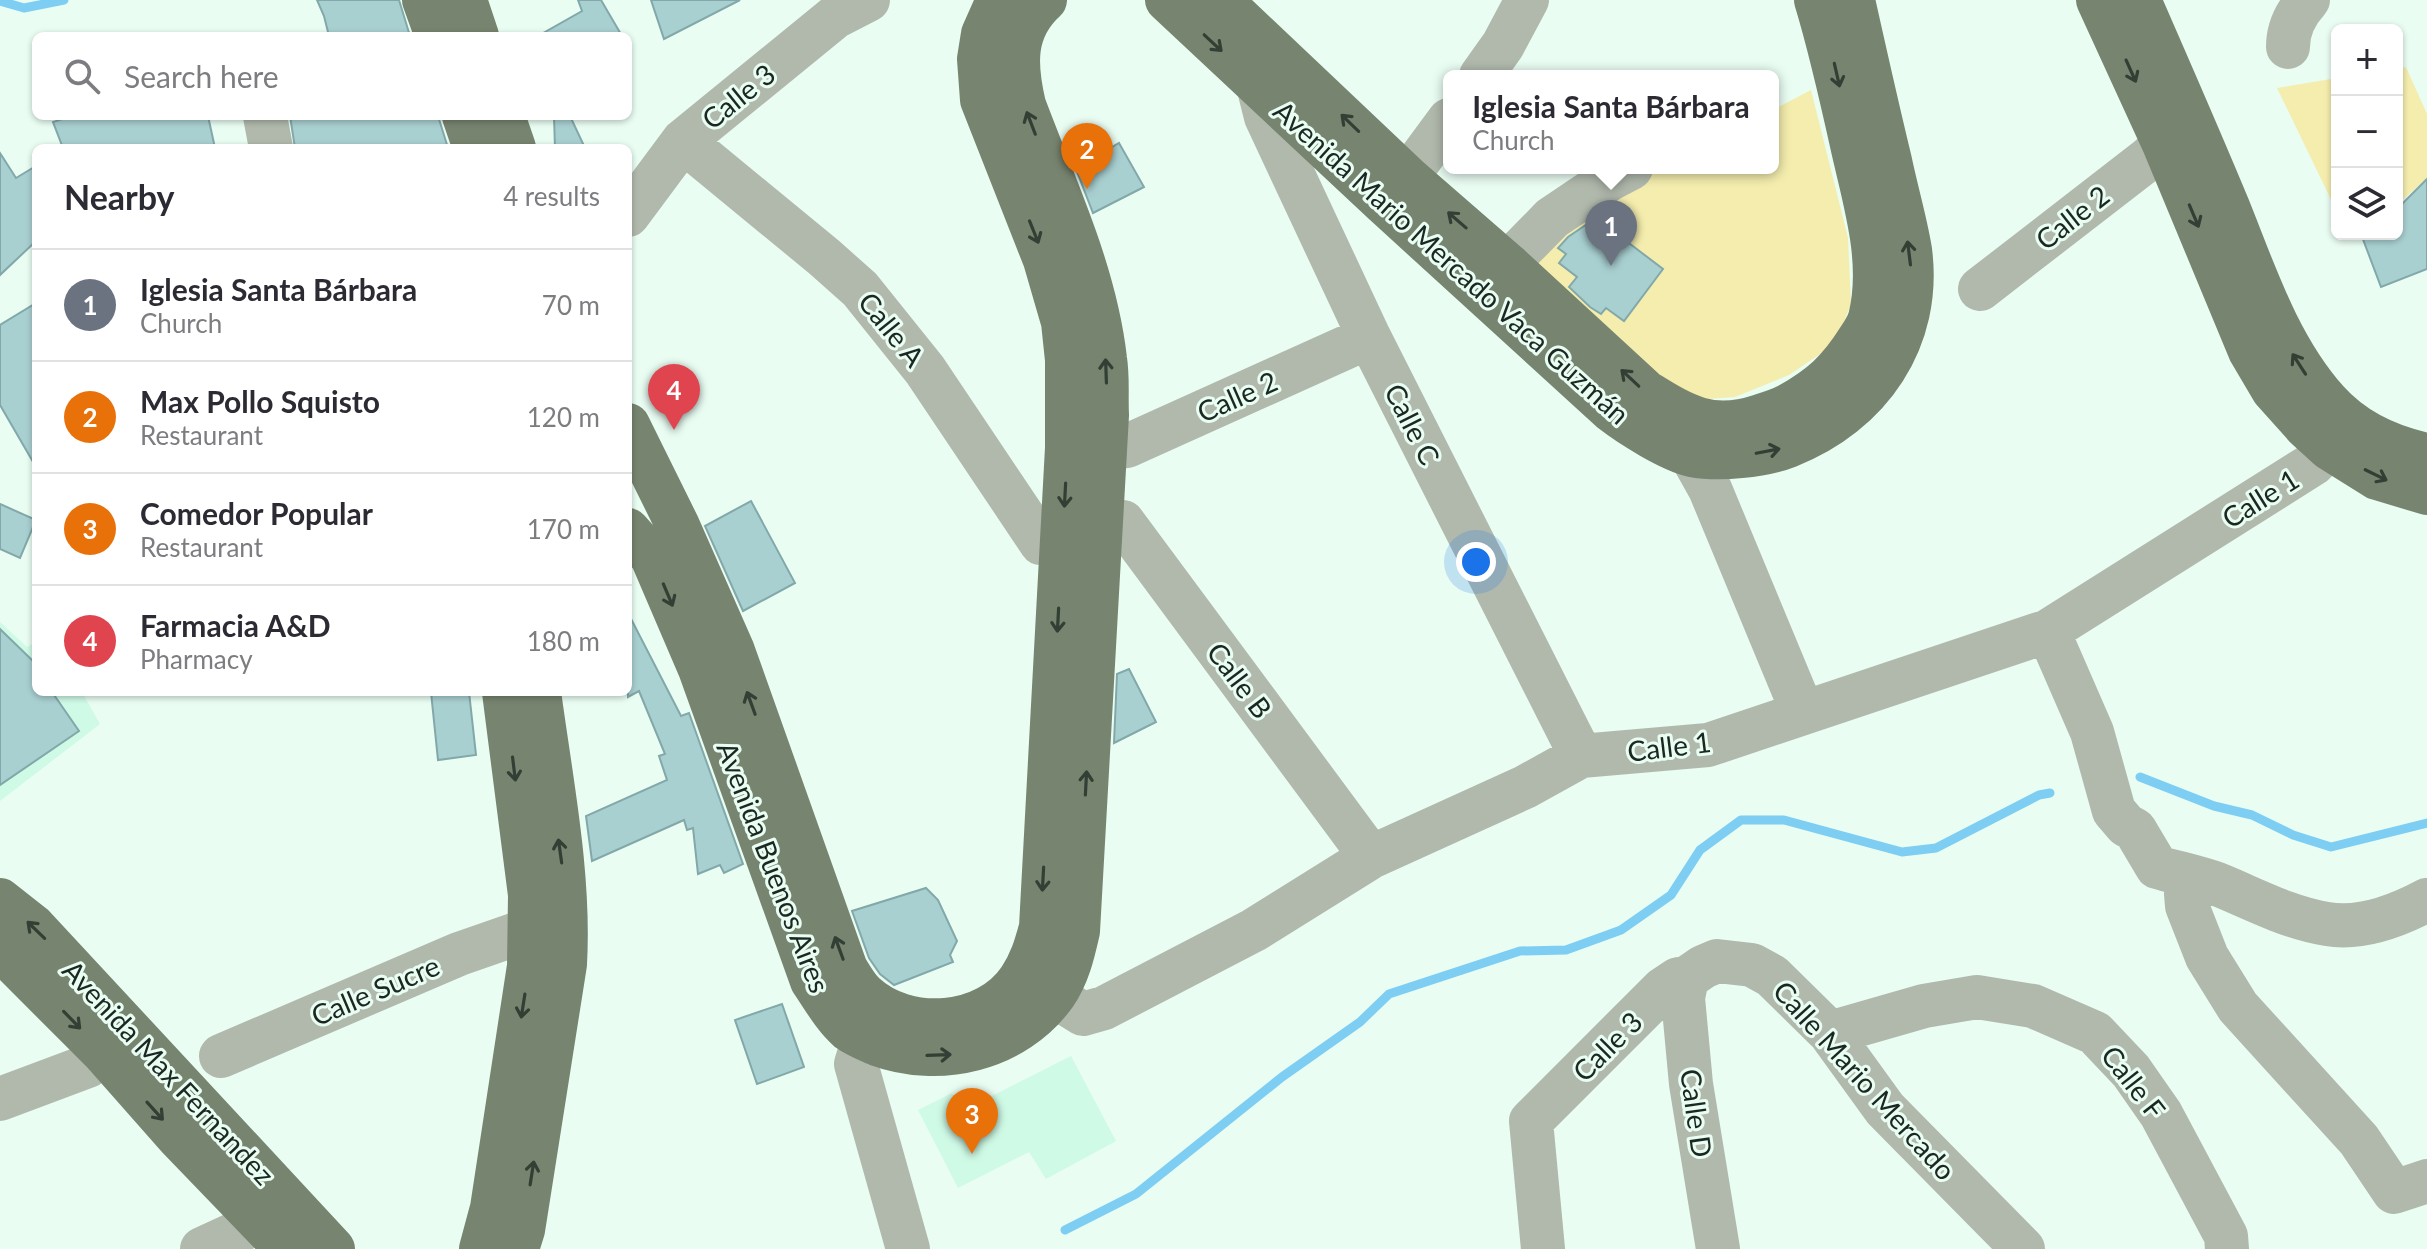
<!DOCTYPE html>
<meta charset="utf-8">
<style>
:root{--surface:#fff;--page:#f7f7f7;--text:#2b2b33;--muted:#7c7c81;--line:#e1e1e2;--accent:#a043ac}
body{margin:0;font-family:Lato,sans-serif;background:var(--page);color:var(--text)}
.controls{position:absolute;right:24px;top:24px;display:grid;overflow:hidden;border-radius:12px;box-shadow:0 2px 6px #0004}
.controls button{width:72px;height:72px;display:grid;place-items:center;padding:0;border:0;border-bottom:2px solid var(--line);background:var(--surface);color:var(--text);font:40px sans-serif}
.you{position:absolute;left:1476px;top:562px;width:28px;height:28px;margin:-20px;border:6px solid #fff;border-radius:50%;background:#1a73e8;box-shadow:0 0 0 12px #1a73e833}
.badge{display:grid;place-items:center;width:52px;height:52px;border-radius:50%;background:var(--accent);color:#fff;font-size:26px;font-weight:700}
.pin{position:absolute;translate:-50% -66px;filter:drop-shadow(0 2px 4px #0008)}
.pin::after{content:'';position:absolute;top:42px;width:28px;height:24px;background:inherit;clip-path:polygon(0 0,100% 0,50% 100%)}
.popup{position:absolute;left:1443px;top:70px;width:336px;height:104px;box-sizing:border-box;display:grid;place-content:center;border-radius:12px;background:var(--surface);filter:drop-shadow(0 2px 6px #0005);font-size:26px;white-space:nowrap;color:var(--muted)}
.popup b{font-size:30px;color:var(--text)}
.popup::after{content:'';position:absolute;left:50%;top:100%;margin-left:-16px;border:16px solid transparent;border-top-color:var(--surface)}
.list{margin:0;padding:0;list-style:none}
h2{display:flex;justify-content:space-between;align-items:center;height:104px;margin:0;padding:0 32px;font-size:34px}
h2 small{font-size:26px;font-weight:400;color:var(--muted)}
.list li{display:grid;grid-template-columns:52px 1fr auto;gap:24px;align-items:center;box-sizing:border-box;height:112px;padding:0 32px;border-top:2px solid var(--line)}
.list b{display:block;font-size:30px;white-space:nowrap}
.list p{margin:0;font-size:26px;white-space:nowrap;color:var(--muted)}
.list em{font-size:26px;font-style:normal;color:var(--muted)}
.icon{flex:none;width:44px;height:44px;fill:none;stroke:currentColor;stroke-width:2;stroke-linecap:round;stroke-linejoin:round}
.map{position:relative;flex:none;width:2427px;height:1249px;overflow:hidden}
.search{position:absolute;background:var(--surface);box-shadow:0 2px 6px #0004;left:32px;top:32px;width:600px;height:88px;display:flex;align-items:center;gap:20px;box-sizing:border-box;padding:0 28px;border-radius:12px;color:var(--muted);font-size:30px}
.panel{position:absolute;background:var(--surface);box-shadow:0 2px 6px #0004;left:32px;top:144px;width:600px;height:552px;border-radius:12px}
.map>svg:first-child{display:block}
.built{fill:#cffae6}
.green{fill:#f4edae}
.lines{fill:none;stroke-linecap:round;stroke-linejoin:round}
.stream{stroke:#7dcef2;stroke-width:9}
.building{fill:#a9d0d1;stroke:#82a8a9;stroke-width:2}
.minor{stroke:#b1b9ad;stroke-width:44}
.major{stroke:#77846f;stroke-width:44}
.oneway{stroke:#323f35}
.labels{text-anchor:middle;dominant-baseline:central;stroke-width:6;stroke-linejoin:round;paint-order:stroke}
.street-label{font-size:28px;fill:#1b2822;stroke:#e9fdf3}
</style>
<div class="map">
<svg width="2427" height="1249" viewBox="0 0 2427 1249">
<rect width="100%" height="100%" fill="#e9fdf3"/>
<!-- built -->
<path class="built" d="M0,622L27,647L36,642V692H82L100,724L0,801Z
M1071,1056L1116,1141L1046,1179L1029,1152L958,1188L918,1110L952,1093L962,1111Z"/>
<!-- green -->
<path class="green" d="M2406,67L2427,114V178L2397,205V69Z
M2337,78V212L2277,88Z
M1811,90L1848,238L1851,304L1835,344L1789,375L1735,397L1694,400L1649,367L1543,274L1536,255L1608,196L1662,168H1773V110Z"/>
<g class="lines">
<!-- stream -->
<path class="stream" d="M0,1L24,8L64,0
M2140,777L2214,806L2252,815L2293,835L2331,847L2427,823
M1065,1230L1136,1194L1282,1077L1360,1022L1389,994L1520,951L1566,950L1621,930L1671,895L1700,850L1741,820H1784L1902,852L1936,848L2039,795L2050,793"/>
</g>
<!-- building -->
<path class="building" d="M317,0H399L410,36H329L324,16Z
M578,0H601L622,36H538L582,11Z
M651,0H740L664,39Z
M71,116H208L215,148H63L53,122Z
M290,116H438L448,148H295Z
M554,116H570L585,148H555Z
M1119,143L1144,187L1093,213L1076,169Z
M0,153L16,178L36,166V241L0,275Z
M2427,179V269L2381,287L2361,234H2397V209Z
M1596,218L1663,269L1624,321L1606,308L1601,314L1590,307L1569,287L1577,277L1559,263L1566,254L1558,248L1568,237Z
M36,303V467L0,405V325Z
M751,501L795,583L743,611L705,526Z
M0,504L36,520L20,558L0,549Z
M628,613L681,716L689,713L743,864L724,873L720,865L698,874L693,828L687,830L684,820L592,861L586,816L667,780L659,756L665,754L639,691L628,697Z
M0,629L36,664V692H52L79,731L0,785Z
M1129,669L1156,722L1114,743L1117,674Z
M431,692H469L476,755L438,760Z
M926,888L938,900L957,941L950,955L953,962L894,985L880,974L869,958L852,911Z
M782,1004L804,1067L757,1084L735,1020Z"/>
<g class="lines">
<!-- minor -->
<path class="minor" d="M2288,47C2288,29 2296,13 2308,0
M1481,76L1503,45L1527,0
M1258,85L1266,117L1369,337L1581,756
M265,116L271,148
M683,141L824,257L860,289L925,370L1041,543L1062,542
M1407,177L1449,120
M628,215L683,141L835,17L868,0
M1507,264L1552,218L1610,179L1631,168
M1980,289L2148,159L2164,144
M1105,449L1127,446L1369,337
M1691,455L1710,489L1803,713
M1100,519L1123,522L1371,857
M2048,631L2092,732L2114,811L2126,825L2135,830L2157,867C2177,873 2198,877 2217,884C2252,898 2288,918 2327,924C2361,930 2397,916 2427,900
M2191,877L2186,894L2187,906L2207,957L2238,1007L2359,1140L2394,1192L2427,1181
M1687,978L1683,998L1691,1084L1718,1249
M1054,996L1083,1014L1104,1008L1254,930L1371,857L1525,787L1581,756L1708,745L2048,631L2313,464L2329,448
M1830,1033L1924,1006L1977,997L2033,1006L2095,1033L2131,1071L2161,1114L2226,1236L2227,1249
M864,1038L856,1064L908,1249
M221,1056L459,954L531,929
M0,1099L88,1066L103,1052
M202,1249L239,1232L255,1216
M1543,1249L1531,1121L1663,989L1678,979L1687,978L1703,967L1717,961L1752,965L1772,976L1830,1033L1885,1109L2023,1249"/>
<!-- major -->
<path class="major" d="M424,0L437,36
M465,0L477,36
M1167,0L1384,203L1612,411C1630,425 1670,450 1692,455C1719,460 1763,456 1788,446C1870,414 1922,339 1910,250C1905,220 1896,190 1890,161C1877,107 1865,54 1853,0
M1220,0L1407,177L1507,264L1646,392C1686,417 1712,432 1760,416C1770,413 1780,410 1789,405C1821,387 1839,371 1859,339C1863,333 1868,325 1870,318C1884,262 1865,202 1853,149C1842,99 1831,49 1816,0
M2098,0L2164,144L2250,351L2273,390L2306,427L2329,448L2377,478L2427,493
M2139,0C2169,69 2199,137 2228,207C2255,274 2278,346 2327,401C2353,430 2389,447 2427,455
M464,116L475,148
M503,116L514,148
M628,425L677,524L733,651L846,969C851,977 857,988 864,994C907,1034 987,1028 1020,979C1031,963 1036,946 1041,927L1067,448V360L1063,322L1045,260L982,100L979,59L983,34L998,0
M628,530L652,557L700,669L812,981C823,997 834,1017 849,1030C857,1036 868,1040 877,1044C939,1067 1015,1050 1055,994C1068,975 1073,953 1078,931L1107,415C1106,396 1108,377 1105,359C1095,271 1055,188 1024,105C1015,66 1012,30 1045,0
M0,900L33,926L333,1249
M0,949L103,1052L178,1137L286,1249
M481,1249L492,1208L529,966L530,895L504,692
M517,1249L523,1230L565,964C570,874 551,782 539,692"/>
</g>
<!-- one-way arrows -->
<defs><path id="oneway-shaft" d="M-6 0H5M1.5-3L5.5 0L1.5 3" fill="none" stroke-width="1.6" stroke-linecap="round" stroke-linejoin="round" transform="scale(2)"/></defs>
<g class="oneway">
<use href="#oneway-shaft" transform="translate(1213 43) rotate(43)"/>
<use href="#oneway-shaft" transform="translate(2131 71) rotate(66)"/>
<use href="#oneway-shaft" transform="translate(1837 75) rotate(77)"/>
<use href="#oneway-shaft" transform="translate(1031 123) rotate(-111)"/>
<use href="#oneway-shaft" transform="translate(1350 123) rotate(-136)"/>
<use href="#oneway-shaft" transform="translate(2194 216) rotate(67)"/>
<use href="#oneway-shaft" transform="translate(1457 220) rotate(-139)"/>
<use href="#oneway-shaft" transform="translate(1034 232) rotate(68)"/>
<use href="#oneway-shaft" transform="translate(1909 253) rotate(-97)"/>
<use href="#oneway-shaft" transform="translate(2299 364) rotate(-123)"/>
<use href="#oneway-shaft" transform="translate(1106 371) rotate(-92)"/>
<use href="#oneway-shaft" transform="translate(1630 378) rotate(-137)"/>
<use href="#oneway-shaft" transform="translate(1768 451) rotate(-11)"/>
<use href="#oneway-shaft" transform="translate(2376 475) rotate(26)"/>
<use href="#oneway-shaft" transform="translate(1065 495) rotate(93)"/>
<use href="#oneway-shaft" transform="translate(668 595) rotate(67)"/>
<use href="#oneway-shaft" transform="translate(1058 620) rotate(93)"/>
<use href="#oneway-shaft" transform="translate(751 703) rotate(-110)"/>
<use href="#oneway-shaft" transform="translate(514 769) rotate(83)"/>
<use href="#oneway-shaft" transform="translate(1086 783) rotate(-87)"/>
<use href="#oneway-shaft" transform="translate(560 851) rotate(-98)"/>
<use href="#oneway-shaft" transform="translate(1043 879) rotate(93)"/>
<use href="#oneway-shaft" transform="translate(36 930) rotate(-136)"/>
<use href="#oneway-shaft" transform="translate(839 948) rotate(-110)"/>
<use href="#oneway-shaft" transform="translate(523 1006) rotate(99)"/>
<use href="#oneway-shaft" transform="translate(72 1020) rotate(46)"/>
<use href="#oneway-shaft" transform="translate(939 1055) rotate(-2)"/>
<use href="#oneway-shaft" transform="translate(155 1111) rotate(48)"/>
<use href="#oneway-shaft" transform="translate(532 1173) rotate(-81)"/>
</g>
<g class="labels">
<!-- street labels -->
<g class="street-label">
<text transform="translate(738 96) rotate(-39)">Calle 3</text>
<text transform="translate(2072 217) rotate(-38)">Calle 2</text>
<text transform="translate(1452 262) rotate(42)">Avenida Mario Mercado Vaca Guzmán</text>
<text transform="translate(892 329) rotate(51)">Calle A</text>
<text transform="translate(1237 396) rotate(-24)">Calle 2</text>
<text transform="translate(1413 424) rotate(63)">Calle C</text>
<text transform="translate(2260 498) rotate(-32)">Calle 1</text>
<text transform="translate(1240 680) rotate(53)">Calle B</text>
<text transform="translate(1669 746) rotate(-7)">Calle 1</text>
<text transform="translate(774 867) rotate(69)">Avenida Buenos Aires</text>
<text transform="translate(375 990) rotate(-23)">Calle Sucre</text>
<text transform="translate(1607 1046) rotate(-45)">Calle 3</text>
<text transform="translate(169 1072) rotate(47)">Avenida Max Fernandez</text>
<text transform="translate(1865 1080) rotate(48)">Calle Mario Mercado</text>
<text transform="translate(2134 1082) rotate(52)">Calle F</text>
<text transform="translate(1697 1113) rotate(82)">Calle D</text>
</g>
</g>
</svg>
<div class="controls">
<button>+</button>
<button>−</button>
<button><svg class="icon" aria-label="layers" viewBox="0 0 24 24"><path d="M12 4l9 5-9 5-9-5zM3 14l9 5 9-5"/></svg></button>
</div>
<div class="you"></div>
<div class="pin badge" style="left:1611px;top:266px;background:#6b7280">1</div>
<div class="popup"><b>Iglesia Santa Bárbara</b>Church</div>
<div class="pin badge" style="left:1087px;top:189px;background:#e8710a">2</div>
<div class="pin badge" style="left:972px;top:1154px;background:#e8710a">3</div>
<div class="pin badge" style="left:674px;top:430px;background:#e0444e">4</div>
<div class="search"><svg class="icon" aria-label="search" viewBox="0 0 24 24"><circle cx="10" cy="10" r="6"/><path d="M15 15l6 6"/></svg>Search here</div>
<section class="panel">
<h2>Nearby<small>4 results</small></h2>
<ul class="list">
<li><span class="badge" style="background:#6b7280">1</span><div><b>Iglesia Santa Bárbara</b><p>Church</p></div><em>70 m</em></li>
<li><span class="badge" style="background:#e8710a">2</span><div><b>Max Pollo Squisto</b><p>Restaurant</p></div><em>120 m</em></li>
<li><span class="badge" style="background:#e8710a">3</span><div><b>Comedor Popular</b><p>Restaurant</p></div><em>170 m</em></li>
<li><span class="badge" style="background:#e0444e">4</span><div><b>Farmacia A&amp;D</b><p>Pharmacy</p></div><em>180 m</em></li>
</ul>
</section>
</div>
